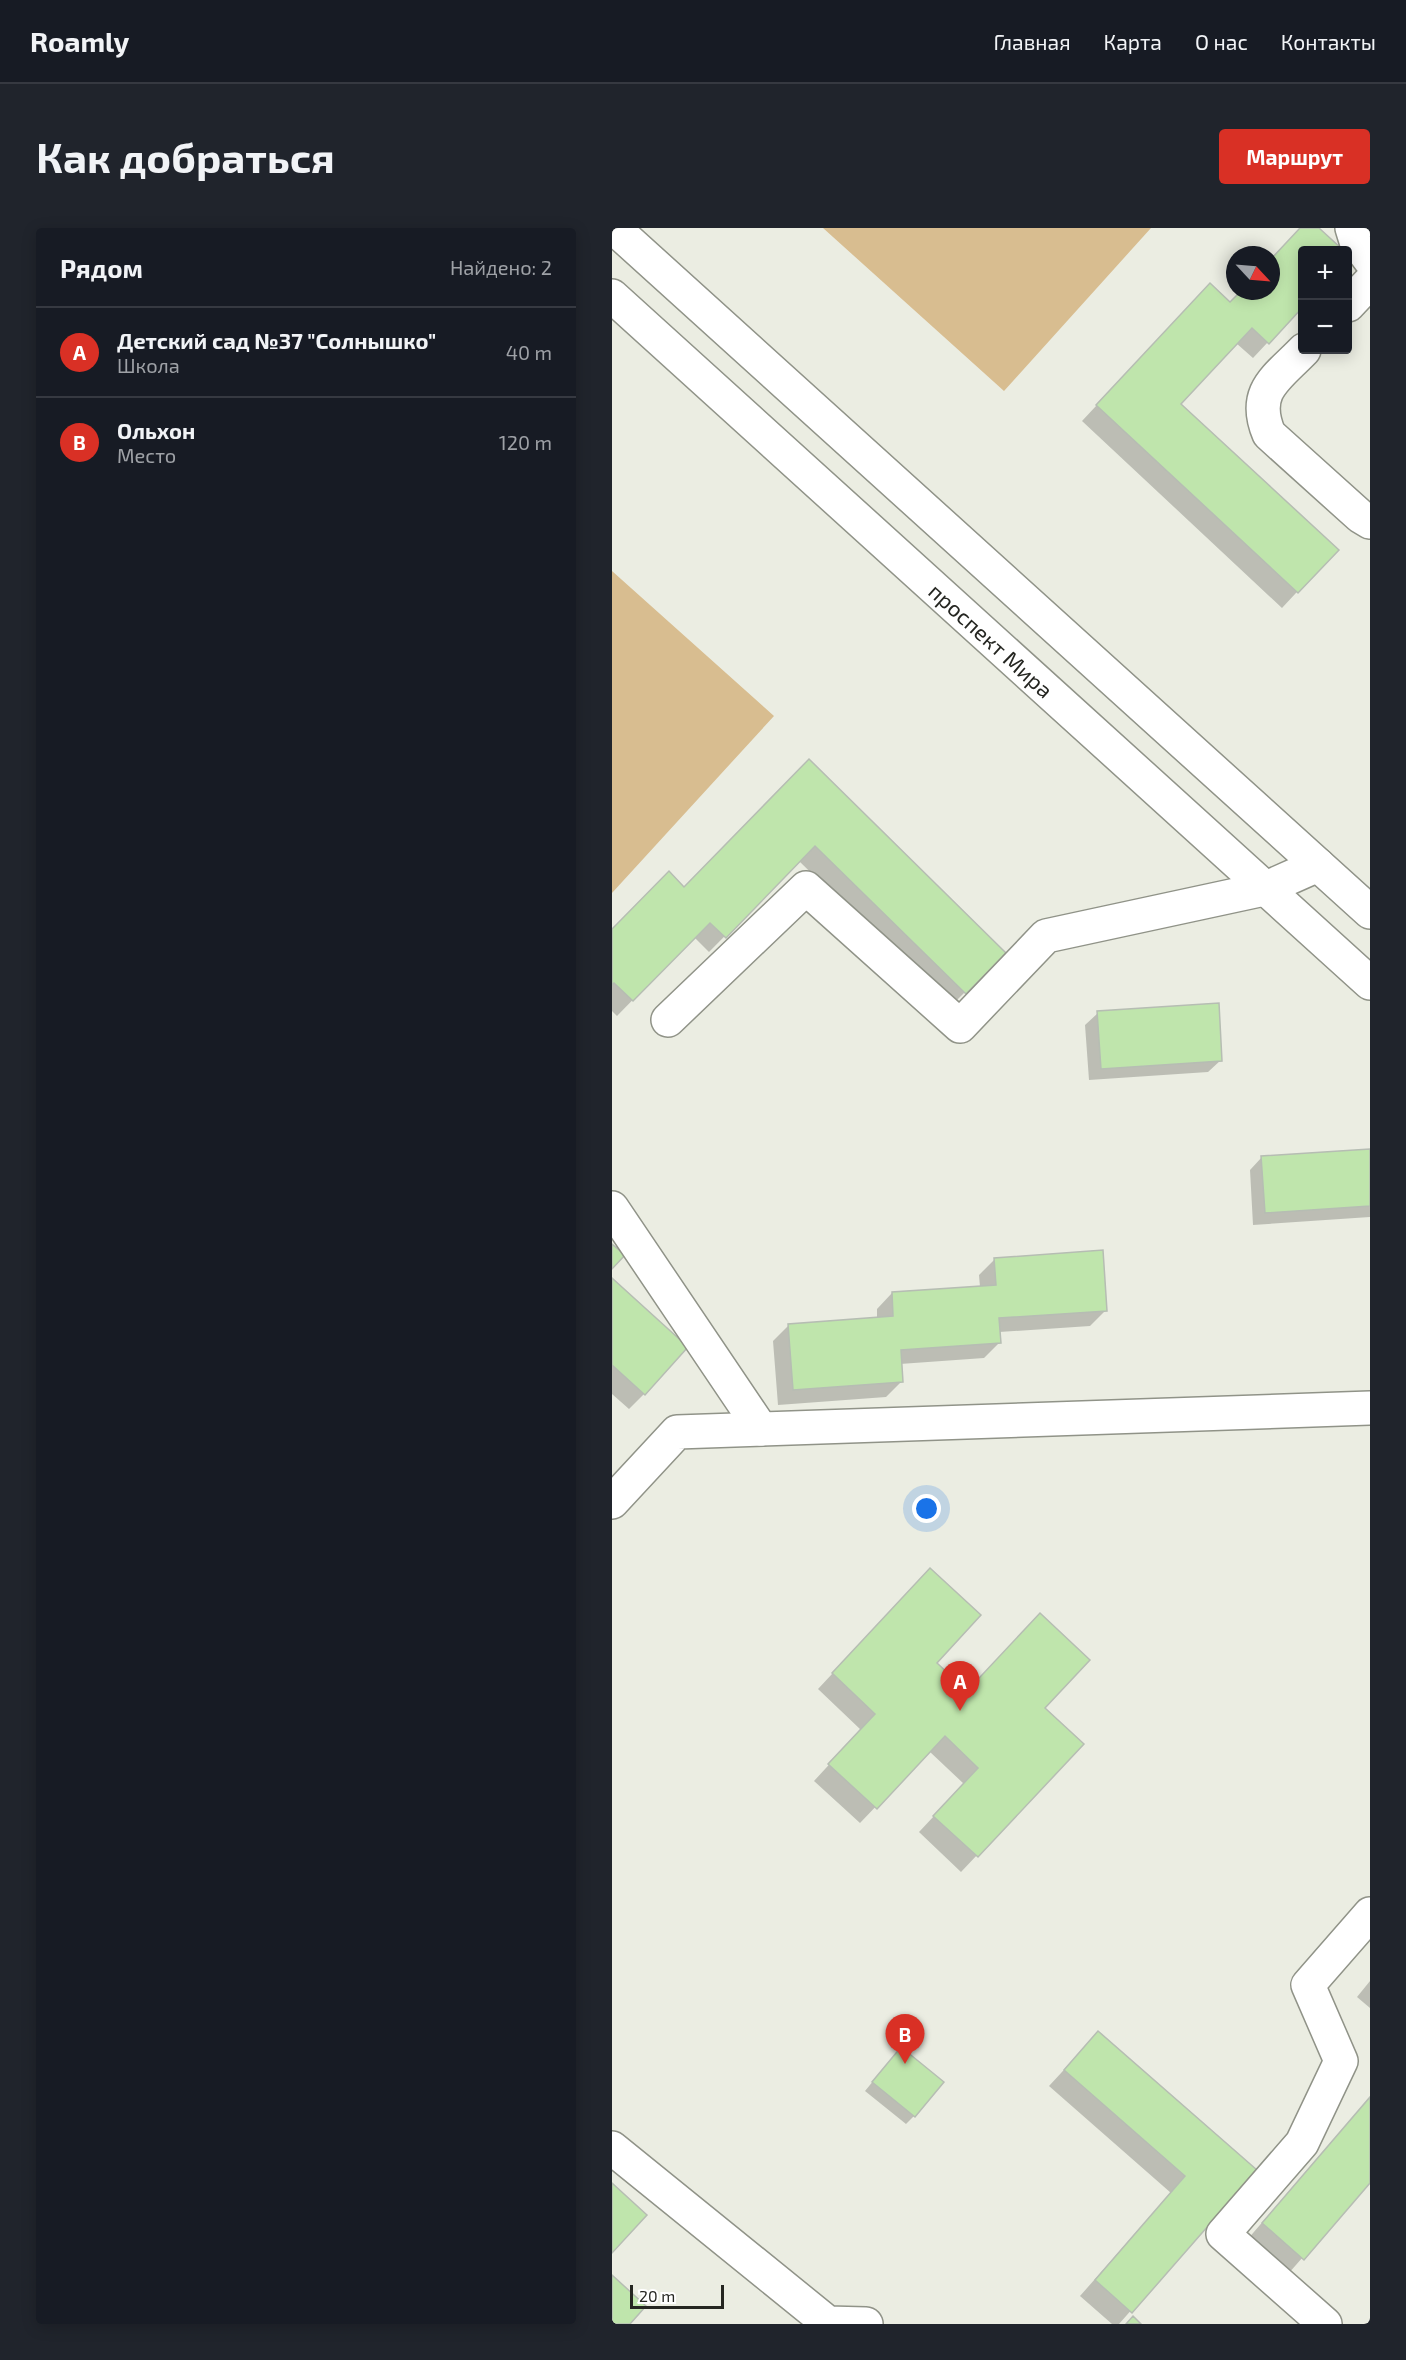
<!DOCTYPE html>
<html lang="ru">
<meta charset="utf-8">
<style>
:root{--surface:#171b24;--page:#20242c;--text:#f1f3f6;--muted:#9ea1a6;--line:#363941;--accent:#d93025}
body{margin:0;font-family:"Exo 2",sans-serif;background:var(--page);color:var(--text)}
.controls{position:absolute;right:18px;top:18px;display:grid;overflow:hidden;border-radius:6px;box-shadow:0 3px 15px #0003}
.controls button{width:54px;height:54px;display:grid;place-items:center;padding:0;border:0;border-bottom:2px solid var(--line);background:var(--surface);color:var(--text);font:30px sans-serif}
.compass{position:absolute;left:614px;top:18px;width:54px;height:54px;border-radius:50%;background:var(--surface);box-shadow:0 3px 15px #0003;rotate:116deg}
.scale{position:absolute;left:18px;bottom:15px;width:94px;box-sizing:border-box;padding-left:6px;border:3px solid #252621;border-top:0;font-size:16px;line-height:21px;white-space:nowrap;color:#252621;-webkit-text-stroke:4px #fff;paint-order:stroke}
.you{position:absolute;left:315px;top:1281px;width:21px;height:21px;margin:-15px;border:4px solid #fff;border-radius:50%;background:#1a73e8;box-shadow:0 0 0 9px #1a73e833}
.badge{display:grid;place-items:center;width:39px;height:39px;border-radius:50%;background:var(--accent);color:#fff;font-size:20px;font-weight:700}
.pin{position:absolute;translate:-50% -50px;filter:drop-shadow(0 2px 3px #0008)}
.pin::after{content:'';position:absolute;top:32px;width:21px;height:18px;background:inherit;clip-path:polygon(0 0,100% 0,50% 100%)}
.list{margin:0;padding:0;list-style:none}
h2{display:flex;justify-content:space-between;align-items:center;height:78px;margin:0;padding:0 24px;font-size:26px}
h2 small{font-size:20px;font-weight:400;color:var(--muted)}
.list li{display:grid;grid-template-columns:39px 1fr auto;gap:18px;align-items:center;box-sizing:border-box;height:90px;padding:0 24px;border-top:2px solid var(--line)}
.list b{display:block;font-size:22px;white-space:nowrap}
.list p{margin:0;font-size:20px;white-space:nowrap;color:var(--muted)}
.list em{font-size:20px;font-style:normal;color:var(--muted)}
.map{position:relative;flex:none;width:758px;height:2096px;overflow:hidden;border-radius:6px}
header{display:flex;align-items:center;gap:36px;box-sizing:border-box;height:84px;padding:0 30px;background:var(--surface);border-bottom:2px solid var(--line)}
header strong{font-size:28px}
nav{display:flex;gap:33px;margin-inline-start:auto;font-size:21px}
.intro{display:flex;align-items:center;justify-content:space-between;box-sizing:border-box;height:144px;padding:0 36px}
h1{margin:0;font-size:42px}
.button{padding:15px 27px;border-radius:6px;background:var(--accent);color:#fff;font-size:21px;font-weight:700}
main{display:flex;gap:36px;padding:0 36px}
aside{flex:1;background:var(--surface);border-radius:6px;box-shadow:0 3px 15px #0003}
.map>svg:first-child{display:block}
.green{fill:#d8bd90}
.shadow{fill:#0003}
.building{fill:#bfe5ac;stroke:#b6bdb3;stroke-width:1.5}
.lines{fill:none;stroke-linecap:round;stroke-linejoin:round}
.minor-casing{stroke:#909388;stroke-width:36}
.minor{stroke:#fff;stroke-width:33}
.labels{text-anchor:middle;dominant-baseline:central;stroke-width:5;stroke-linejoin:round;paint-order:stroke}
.street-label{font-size:22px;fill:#252621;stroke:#fff}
</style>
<header>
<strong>Roamly</strong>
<nav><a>Главная</a><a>Карта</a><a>О нас</a><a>Контакты</a></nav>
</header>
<div class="intro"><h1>Как добраться</h1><a class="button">Маршрут</a></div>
<main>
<aside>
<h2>Рядом<small>Найдено: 2</small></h2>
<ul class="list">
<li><span class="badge">A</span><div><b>Детский сад №37 &quot;Солнышко&quot;</b><p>Школа</p></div><em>40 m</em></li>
<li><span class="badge">B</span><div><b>Ольхон</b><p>Место</p></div><em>120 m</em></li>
</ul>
</aside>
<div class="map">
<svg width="758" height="2096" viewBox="0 0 758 2096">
<rect width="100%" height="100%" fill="#ebede2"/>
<!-- green -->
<path class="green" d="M211,0H539L392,163Z
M0,343L162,488L0,665Z"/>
<!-- shadow -->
<path class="shadow" d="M689,0H705L729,22H690V78L641,130L624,115L567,176L724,322L670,380L470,193L582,73L618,76L630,63H659Z
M197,533L392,725L337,780L187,633L97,724L82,709L5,788L0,783V703L72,661Z
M486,785L609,832L596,844L477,852L473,797Z
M758,922V989L641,997L638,942L650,929Z
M382,1032L494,1082L478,1098L387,1104V1115L372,1130L288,1136L289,1154L274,1169L166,1177L161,1113L177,1097L265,1091V1081L280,1065L368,1059L367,1047Z
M0,1052L32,1166L17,1181L0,1166Z
M303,1357L323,1435L355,1465L431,1480L470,1516L349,1644L307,1604L352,1556L317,1523L248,1595L202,1553L249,1502L206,1461Z
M758,1753V1780L745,1769Z
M486,1805L643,1942L507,2096H500L468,2068L559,1965L437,1858Z
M281,1829L302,1888L294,1896L253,1863Z
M758,1869V1953L676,2046L635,2012Z"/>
<!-- building -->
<path class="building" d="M688,0H707L731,22H690V80L657,116L640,100L569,176L727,322L686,365L484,177L598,55L618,74L629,63H659V31Z
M197,531L394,725L354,766L203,618L114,710L98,695L21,773L2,755L0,757V701L57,643L72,659Z
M607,775L610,833L489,841L485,783Z
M758,921V978L653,985L649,928Z
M0,1016L13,1027L0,1041Z
M491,1022L495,1083L387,1090L389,1115L289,1122L291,1154L181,1162L176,1096L281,1088L280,1064L384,1057L382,1030Z
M0,1050L76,1119L33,1167L0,1137Z
M318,1340L369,1387L325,1435L355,1463L428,1385L478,1432L433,1480L472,1516L366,1629L321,1588L366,1540L333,1508L265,1581L216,1536L263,1486L220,1445Z
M486,1803L645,1942L520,2085L483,2052L573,1948L452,1842Z
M289,1819L332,1854L303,1889L260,1854Z
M758,1869V1955L692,2032L650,1995Z
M0,1955L35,1987L0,2025Z
M0,2047L34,2078L18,2096H0Z
M521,2088L529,2096H514Z"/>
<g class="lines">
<!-- minor casing -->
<g class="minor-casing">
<g id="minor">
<path d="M2,0L758,684"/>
<path d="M740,0L744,13L758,32"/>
<path id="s1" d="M0,68L758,755"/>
<path d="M736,77L758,54"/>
<path d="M692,122C665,150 639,163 657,206L748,288L758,294"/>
<path d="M56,792L194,660L348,798L434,708L652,661L706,637"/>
<path d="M0,980L149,1201"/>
<path d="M0,1274L65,1204L758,1180"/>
<path d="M0,1920L216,2095L254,2096"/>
<path d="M713,2096L611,2006L690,1915L729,1833L696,1757L758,1686"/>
</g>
</g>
<!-- minor -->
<use href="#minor" class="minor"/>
</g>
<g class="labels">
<!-- street labels -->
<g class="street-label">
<text stroke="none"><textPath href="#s1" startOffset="512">проспект Мира</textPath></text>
</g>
</g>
</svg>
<div class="controls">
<button>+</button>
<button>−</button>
</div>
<svg class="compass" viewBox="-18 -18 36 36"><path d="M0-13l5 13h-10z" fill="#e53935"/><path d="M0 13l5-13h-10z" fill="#9ea1a6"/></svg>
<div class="scale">20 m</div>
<div class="you"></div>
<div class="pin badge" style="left:348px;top:1483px">A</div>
<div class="pin badge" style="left:293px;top:1836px">B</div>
</div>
</main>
